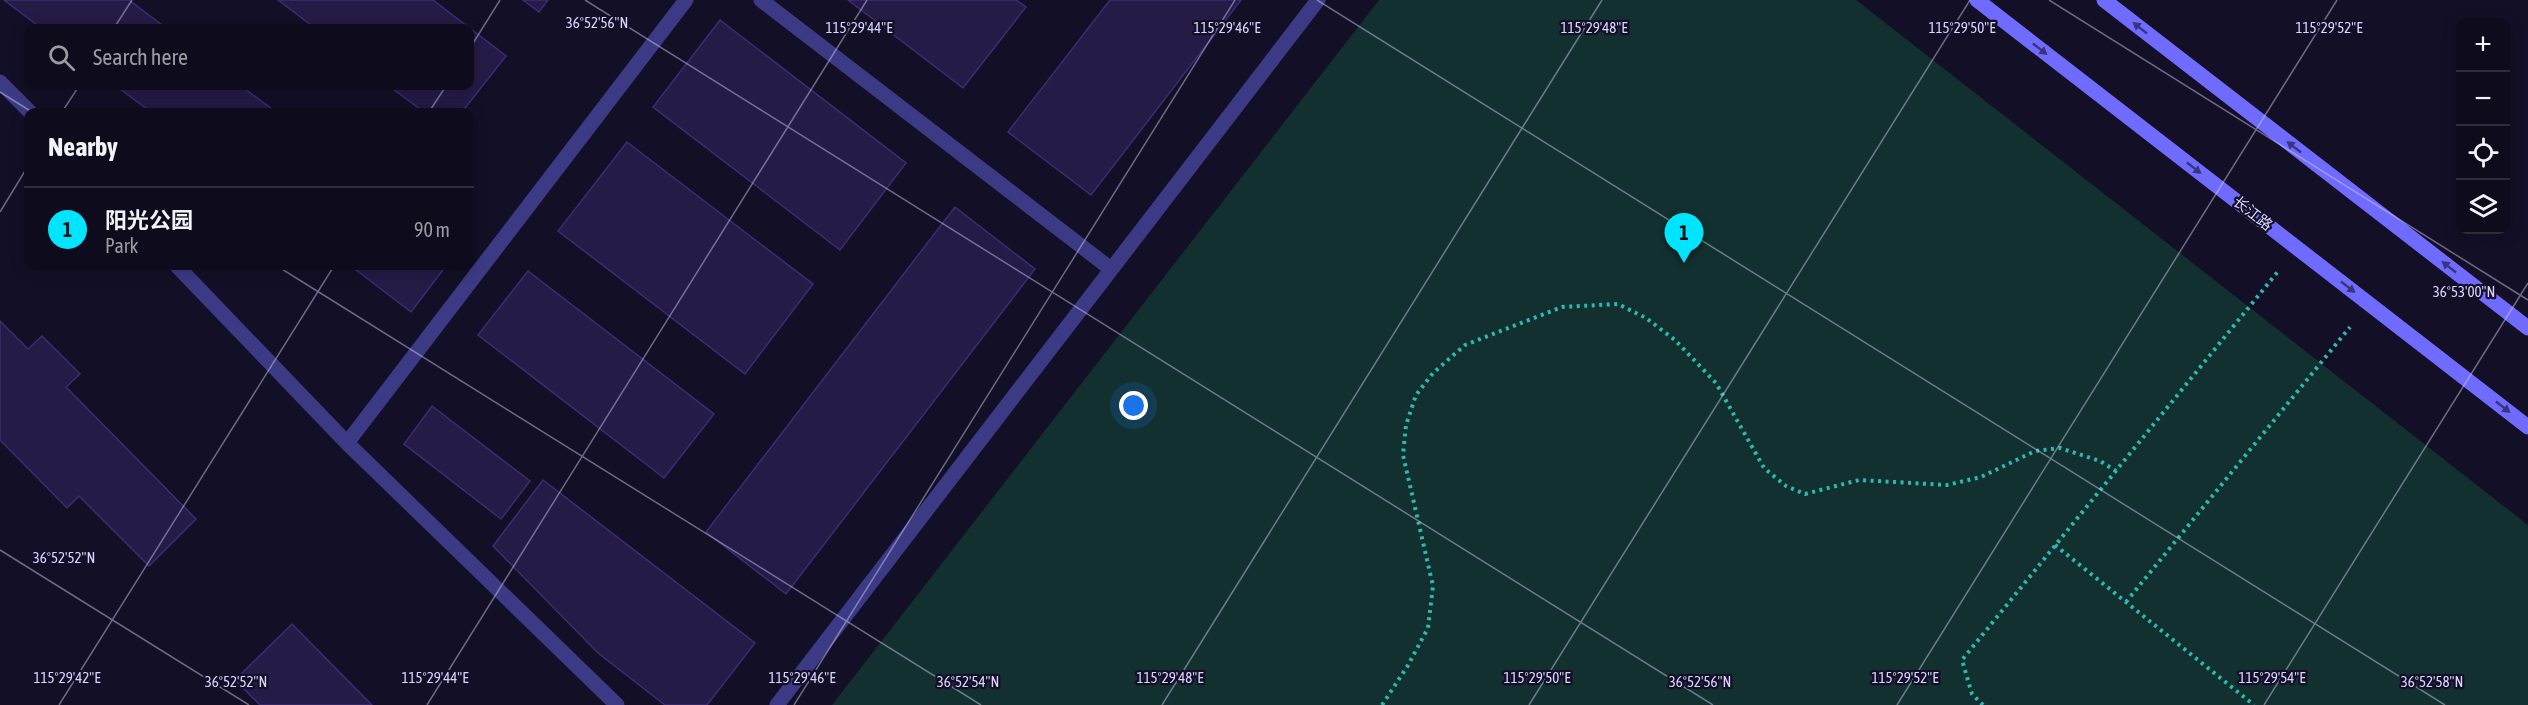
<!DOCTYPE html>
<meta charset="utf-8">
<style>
:root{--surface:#0e0b1c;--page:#171425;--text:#f1f3f6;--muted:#9b9ba3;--line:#2e2b3b;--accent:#00e5ff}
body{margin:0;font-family:"Asap Condensed","Noto Sans SC",sans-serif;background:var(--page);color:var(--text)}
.controls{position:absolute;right:18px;top:18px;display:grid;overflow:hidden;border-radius:12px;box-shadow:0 3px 15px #0003}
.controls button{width:54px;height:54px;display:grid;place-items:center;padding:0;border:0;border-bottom:2px solid var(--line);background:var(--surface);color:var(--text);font:30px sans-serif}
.you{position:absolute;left:1134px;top:406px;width:21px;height:21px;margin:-15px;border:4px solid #fff;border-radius:50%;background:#1a73e8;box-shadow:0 0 0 9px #1a73e833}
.badge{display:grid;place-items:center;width:39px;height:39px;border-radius:50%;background:var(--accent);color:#111;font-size:20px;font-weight:700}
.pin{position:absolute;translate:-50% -50px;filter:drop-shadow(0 2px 3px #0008)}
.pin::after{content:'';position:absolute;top:32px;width:21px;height:18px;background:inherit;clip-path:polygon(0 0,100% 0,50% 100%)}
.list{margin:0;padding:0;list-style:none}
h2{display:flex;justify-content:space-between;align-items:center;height:78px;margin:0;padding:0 24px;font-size:26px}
h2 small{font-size:20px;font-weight:400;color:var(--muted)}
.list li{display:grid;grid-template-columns:39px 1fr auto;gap:18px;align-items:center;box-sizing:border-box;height:84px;padding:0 24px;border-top:2px solid var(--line)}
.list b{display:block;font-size:22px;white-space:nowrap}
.list p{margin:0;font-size:20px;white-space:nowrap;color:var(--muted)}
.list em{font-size:20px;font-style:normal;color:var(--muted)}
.icon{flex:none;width:33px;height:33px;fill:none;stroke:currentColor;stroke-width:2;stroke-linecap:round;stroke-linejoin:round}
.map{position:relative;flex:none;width:2528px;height:705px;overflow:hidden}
.search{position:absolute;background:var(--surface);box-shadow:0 3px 15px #0003;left:24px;top:24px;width:450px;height:66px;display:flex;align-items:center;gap:15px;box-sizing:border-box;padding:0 21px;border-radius:12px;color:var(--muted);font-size:22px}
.panel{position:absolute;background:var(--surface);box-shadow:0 3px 15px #0003;left:24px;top:108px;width:450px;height:162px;border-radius:12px}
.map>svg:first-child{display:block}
.green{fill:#12302f}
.building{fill:#241b47;stroke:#3b2d73;stroke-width:1.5}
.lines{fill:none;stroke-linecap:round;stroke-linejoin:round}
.path{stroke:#2fb8b0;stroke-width:4;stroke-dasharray:3 4.5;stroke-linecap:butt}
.lane{stroke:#3d3a85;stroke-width:15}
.secondary{stroke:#6f6bff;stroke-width:15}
.oneway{fill:#38347d}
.ticks{fill:none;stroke:#d9d4ff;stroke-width:1.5;stroke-opacity:0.45}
.labels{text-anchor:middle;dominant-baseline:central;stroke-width:4.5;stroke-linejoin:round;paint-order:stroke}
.street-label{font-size:15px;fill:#d9d4ff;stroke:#130f26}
.ticks-label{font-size:15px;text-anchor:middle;fill:#d9d4ff;stroke:#130f26;stroke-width:4.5;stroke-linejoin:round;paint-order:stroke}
</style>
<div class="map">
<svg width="2528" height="705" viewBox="0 0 2528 705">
<rect width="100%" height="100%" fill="#130f26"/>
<!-- green -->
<path class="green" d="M1379,0H1856L2528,525V705H832Z"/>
<!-- building -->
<path class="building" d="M4,0H129L166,28H41Z
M278,0H433L506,56L462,112H424L389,86H470V28H315Z
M523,0H548L539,12Z
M848,0H1016L1026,7L963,88Z
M1110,0H1241L1091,195L1008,132Z
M720,20L906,163L840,250L653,107Z
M116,86H241L276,112H151Z
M627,142L813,284L745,374L558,231Z
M955,207L1035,269L786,594L706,532Z
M351,266H446L411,312Z
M528,271L714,414L664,478L478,335Z
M0,321L28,349L42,336L80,374L66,387L196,519L149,566L79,496L67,508L0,440Z
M432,406L530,481L501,519L404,444Z
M543,480L755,643L707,705H665L598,653L493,546Z
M292,624L372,705H260L235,680Z"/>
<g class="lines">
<!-- path -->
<path class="path" d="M2055,545L2254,705
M2126,602L2350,327
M1382,705L1407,667L1428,628L1433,586L1403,455L1406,425L1416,395L1433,373L1465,345L1562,307L1618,304L1646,318L1675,340L1716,383L1764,468L1786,486L1805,494L1859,480L1947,485L1981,477L2035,451L2060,448L2100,461L2116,471
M1983,705L1972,694L1962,660L2280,269"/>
<!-- lane -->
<path class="lane" d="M761,0L1111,269
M0,82L30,112
M177,266L347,443L617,705
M347,443L686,0
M777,705L1318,0"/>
<!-- secondary -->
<path class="secondary" d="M1977,0L2528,427
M2104,0L2528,328"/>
</g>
<!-- one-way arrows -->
<defs><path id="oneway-solid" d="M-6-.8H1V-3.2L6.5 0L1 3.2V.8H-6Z" transform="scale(1.5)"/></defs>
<g class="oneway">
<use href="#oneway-solid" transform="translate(2140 28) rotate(-142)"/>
<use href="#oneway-solid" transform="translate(2040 49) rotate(38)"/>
<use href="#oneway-solid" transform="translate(2294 147) rotate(-142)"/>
<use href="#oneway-solid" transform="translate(2194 168) rotate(38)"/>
<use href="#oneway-solid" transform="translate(2449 267) rotate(-142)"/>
<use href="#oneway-solid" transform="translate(2348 287) rotate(38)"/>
<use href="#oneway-solid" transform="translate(2503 407) rotate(38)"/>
</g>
<!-- ticks -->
<path class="ticks" d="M585,0L1713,705M1317,0L2445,705M2049,0L2528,300M114,28L132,0M470,48L500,0M0,92L32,112M62,112L79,86M429,112L446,86M0,212L28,166M277,266L981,705M0,550L249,705M59,705L334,266M427,705L867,0M794,705L1235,0M1162,705L1602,0M1529,705L1970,0M1897,705L2337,0M2264,705L2528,283"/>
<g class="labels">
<!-- street labels -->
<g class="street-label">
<text transform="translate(2253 213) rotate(38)">长江路</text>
</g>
</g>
<g class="ticks-label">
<text x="597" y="28">36°52'56"N</text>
<text x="1594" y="33">115°29'48"E</text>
<text x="1962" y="33">115°29'50"E</text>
<text x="859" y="33">115°29'44"E</text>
<text x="1227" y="33">115°29'46"E</text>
<text x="2329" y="33">115°29'52"E</text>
<text x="2464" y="297">36°53'00"N</text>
<text x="64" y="563">36°52'52"N</text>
<text x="67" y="683">115°29'42"E</text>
<text x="435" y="683">115°29'44"E</text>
<text x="802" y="683">115°29'46"E</text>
<text x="1170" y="683">115°29'48"E</text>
<text x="1537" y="683">115°29'50"E</text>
<text x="1905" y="683">115°29'52"E</text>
<text x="2272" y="683">115°29'54"E</text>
<text x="236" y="687">36°52'52"N</text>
<text x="968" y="687">36°52'54"N</text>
<text x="1700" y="687">36°52'56"N</text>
<text x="2432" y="687">36°52'58"N</text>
</g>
</svg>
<div class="controls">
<button>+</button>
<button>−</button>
<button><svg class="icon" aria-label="locate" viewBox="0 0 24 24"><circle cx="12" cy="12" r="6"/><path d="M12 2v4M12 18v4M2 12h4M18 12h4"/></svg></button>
<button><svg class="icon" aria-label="layers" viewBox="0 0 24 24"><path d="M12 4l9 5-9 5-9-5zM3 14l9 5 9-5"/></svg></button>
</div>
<div class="you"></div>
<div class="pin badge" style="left:1684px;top:263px">1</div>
<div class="search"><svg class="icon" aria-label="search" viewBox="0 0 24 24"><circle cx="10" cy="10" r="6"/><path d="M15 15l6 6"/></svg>Search here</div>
<section class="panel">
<h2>Nearby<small></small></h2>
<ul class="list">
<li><span class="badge">1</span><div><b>阳光公园</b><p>Park</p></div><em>90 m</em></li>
</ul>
</section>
</div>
